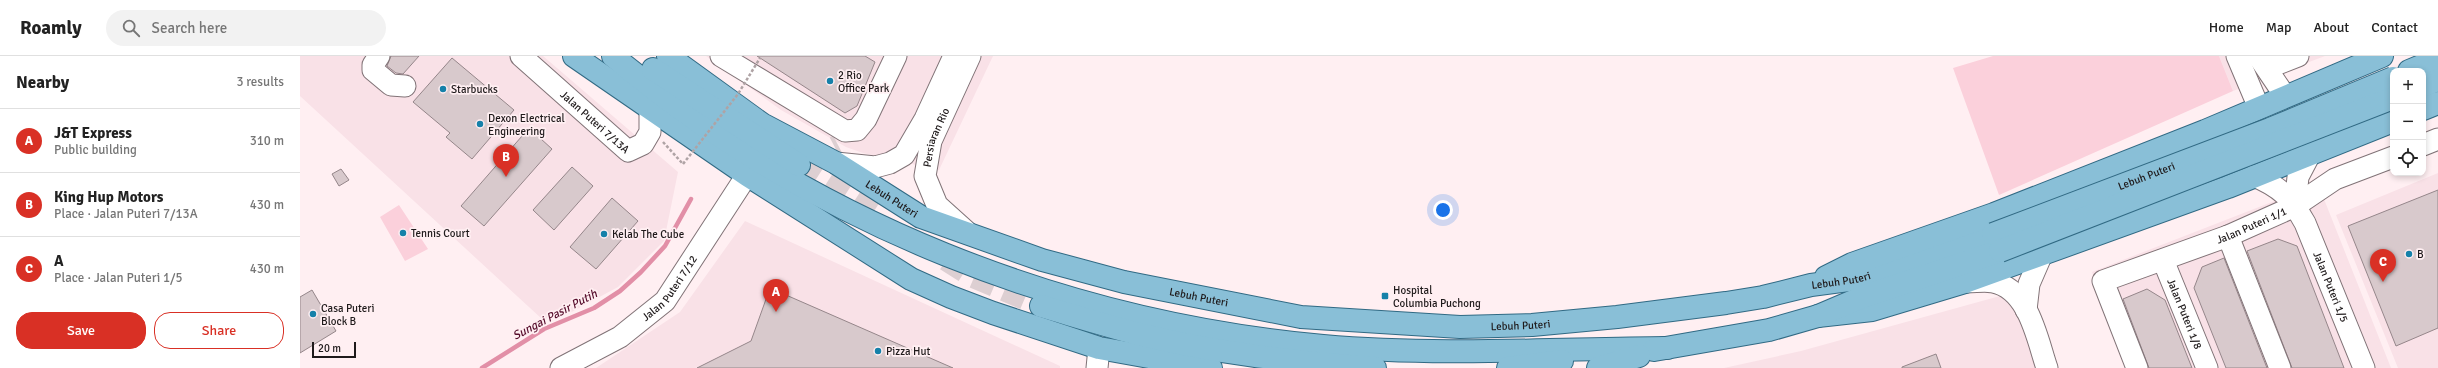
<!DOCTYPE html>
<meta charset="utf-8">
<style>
:root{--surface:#fff;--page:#f2f2f2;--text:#222;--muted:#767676;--line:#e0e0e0;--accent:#d93025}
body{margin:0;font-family:Signika,sans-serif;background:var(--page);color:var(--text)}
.controls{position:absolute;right:12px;top:12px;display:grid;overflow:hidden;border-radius:8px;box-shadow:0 2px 6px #0003}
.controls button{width:36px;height:36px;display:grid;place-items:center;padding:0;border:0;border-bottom:1px solid var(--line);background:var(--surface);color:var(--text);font:20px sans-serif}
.scale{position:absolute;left:12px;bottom:10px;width:44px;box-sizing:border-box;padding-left:4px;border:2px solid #1f1a1b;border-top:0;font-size:11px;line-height:14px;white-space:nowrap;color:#1f1a1b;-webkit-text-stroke:3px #ffeff2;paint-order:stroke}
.you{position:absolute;left:1143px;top:154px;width:14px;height:14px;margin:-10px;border:3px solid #fff;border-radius:50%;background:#1a73e8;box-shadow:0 0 0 6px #1a73e833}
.badge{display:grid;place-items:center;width:26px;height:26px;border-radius:50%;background:var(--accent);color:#fff;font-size:13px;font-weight:700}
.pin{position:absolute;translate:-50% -33px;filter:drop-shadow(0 1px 2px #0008)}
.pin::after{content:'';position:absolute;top:21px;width:14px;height:12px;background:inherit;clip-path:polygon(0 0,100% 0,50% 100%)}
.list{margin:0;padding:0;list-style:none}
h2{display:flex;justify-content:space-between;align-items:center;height:52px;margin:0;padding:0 16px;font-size:17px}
h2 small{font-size:13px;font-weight:400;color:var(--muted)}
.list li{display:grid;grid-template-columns:26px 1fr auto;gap:12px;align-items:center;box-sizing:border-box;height:64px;padding:0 16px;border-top:1px solid var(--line)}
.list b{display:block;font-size:15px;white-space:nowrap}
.list p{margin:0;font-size:13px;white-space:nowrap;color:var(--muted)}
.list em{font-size:13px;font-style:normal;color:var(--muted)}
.actions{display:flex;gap:8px;padding:12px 16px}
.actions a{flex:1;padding:9px 0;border:1px solid var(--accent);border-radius:16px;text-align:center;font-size:14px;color:var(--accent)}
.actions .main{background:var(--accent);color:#fff}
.icon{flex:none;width:22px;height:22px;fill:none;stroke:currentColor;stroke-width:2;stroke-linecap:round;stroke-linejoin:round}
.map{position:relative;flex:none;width:2138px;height:312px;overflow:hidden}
header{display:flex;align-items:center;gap:24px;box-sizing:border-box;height:56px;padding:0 20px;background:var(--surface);border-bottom:1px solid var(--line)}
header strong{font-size:19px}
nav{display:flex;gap:22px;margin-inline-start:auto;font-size:14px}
.search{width:280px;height:36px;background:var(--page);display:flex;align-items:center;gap:10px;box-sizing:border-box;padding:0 14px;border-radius:22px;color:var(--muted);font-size:15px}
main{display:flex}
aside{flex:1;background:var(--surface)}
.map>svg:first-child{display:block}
.built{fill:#f9e1e7}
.green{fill:#fbd0db}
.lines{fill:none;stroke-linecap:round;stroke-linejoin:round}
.stream{stroke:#e28fa7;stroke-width:4.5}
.building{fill:#d8c9cc;stroke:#95868a}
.minor-tunnel{stroke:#ddcfd2;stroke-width:21;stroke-dasharray:21 10;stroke-linecap:butt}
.major-tunnel{stroke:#ddcfd2;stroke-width:22;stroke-dasharray:22 11;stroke-linecap:butt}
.minor-casing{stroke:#817377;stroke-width:23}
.major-casing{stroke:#316a84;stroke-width:24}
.path{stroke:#afa3a5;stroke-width:2.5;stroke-dasharray:3 2;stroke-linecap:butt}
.minor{stroke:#fff;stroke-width:21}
.major{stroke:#89bfd7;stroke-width:22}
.major-bridge-casing{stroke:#316a84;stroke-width:24;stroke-linecap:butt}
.path-bridge{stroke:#afa3a5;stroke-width:2.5;stroke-dasharray:3 2;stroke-linecap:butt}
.major-bridge{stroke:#89bfd7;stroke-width:22}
.poi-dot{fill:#1581a9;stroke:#ffeff2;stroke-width:1.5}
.labels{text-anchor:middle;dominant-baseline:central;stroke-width:3.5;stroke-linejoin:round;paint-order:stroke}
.poi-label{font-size:11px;fill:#1f1a1b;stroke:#ffeff2;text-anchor:start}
.street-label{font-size:11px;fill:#1f1a1b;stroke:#ffeff2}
.water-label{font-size:12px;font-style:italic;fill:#570d2c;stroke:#ffeff2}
</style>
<header>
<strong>Roamly</strong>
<div class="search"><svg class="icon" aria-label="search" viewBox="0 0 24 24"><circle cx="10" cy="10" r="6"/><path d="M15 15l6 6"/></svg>Search here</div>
<nav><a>Home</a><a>Map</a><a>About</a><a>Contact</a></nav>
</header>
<main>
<aside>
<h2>Nearby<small>3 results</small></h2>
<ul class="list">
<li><span class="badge">A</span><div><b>J&amp;T Express</b><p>Public building</p></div><em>310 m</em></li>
<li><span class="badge">B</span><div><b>King Hup Motors</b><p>Place · Jalan Puteri 7/13A</p></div><em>430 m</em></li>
<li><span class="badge">C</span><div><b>A</b><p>Place · Jalan Puteri 1/5</p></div><em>430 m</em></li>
</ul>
<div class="actions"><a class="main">Save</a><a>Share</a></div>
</aside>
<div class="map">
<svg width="2138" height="312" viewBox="0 0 2138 312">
<rect width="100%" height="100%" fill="#ffeff2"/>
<!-- built -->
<path class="built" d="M0,0H243L378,116L364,185L318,231L266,259L242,263L0,40Z
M406,0H693L639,114L563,97L546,91L481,54Z
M1919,0H2025L1933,35Z
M2138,117V312H2098L2036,159Z
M2018,128L2091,312H1831L1792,216Z
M445,165L760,310V312H296L380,256Z
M1700,240L1711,248L1719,260L1738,312H1424L1501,295Z"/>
<!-- green -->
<path class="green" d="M1693,0H1919L1933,35L1699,139L1653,12Z
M99,149L128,193L105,205L80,161Z"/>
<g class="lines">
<!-- stream -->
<path class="stream" d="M182,312L244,273L294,252L320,235L341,216L365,190L391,143"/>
</g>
<!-- building -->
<path class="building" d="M91,0H119L103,18L96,17L87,10Z
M457,0H565L575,6L557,50L545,57Z
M152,2L214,54L172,103L146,81L150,77L113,46Z
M229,72L252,93L184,170L161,150Z
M272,111L293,130L254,174L233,154Z
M41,113L49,124L39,130L32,118Z
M2138,134V272L2096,290L2048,170Z
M312,142L338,165L296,213L270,191Z
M1978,183L1997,190L2044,312H1992L1947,195Z
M1924,202L1967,312H1926L1894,232L1902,211Z
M470,232L653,312H397L451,285Z
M1847,233L1865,244L1892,312H1849L1823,243Z
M12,234L36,275L0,297V241Z
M1636,298L1641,312H1602V311Z"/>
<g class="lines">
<!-- minor-tunnel -->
<path class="minor-tunnel" d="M507,105L538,89"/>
<!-- major-tunnel -->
<path class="major-tunnel" d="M499,109L579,161
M646,204L671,220L741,250"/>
<!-- minor casing -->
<g class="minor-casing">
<g id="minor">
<path d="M79,0L73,9V14L91,29L105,30"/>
<path id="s1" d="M221,0L328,95L343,88L350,76V52"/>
<path d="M421,0L545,75L557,74L566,63L596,0"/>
<path d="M1937,0L1959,52"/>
<path d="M1958,0L1985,40"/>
<path d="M1967,12L1998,0"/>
<path d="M2123,89L2138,83"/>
<path d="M536,107L575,111L590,107L604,99L625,63L654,0"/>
<path id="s2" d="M1954,120C1981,131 1991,142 2005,167L2064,312"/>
<path d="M1995,150L1998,121L2009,100"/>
<path id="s3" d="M667,176L637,149L625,120L631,85L670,0"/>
<path d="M1928,180L1980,312"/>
<path id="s4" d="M1863,204L1907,312"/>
<path d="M1668,226C1676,226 1685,224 1693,226C1729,233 1737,283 1747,312"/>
<path d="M1726,254L1729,228L1742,198"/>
<path id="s5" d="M261,312L320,281L365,245L447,119"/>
<path d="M797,312L799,292"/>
<path id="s6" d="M1837,312L1803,225L1928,180L1995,150L2035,123L2093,101"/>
</g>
</g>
<!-- major casing -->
<g class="major-casing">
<g id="major">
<path d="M274,0L447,119L611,223L651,241L693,257L799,292L911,312"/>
<path d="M313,0C512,167 764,266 1023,290C1137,300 1253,293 1367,292"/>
<path id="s7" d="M368,0L462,68L536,107L621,161L742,204L824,226L1001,261L1160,271L1232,269L1317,261L1426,247L1463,241L1511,229L1556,223L1601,210L1693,178"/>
<path d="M353,13L499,109"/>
<path d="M2109,15L2138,3"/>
<path d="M2123,30L2138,24"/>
<path d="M2123,53L2138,47"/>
<path d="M1526,221L1552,208L1694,158L1905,75L2082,0"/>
<path d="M741,250C772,259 803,269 835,277C913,297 995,306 1075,312"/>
<path d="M1518,260L1572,254L1665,226L1928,131L2093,65"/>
<path d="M1354,294L1469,274L1518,260L1565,240L1700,195"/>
<path d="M1208,312L1262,305"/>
<path d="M1298,312L1339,300"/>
</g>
</g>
<!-- path -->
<path class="path" d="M363,86L383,108"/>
<!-- minor -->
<use href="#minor" class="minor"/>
<!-- major -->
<use href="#major" class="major"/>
<!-- major-bridge casing -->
<g class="major-bridge-casing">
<g id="major-bridge">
<path id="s8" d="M1693,178L1970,73L2093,22"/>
<path d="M1700,195L2093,42"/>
</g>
</g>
<!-- path-bridge -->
<path class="path-bridge" d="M383,108L438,38L460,2"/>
<!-- major-bridge -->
<use href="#major-bridge" class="major-bridge"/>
</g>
<!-- markers -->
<g class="poi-dot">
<circle cx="530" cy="25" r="4"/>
<circle cx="143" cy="33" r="4"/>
<circle cx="180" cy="68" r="4"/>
<circle cx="103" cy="177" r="4"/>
<circle cx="304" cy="178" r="4"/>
<circle cx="2109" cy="198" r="4"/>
<rect x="1081" y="236" width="8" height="8" rx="2"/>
<circle cx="13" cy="258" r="4"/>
<circle cx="578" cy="295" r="4"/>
</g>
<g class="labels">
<!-- poi labels -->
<g class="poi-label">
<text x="538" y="19">2 Rio<tspan x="538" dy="13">Office Park</tspan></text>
<text x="151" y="33">Starbucks</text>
<text x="188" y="62">Dexon Electrical<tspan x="188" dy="13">Engineering</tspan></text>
<text x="111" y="177">Tennis Court</text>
<text x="312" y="178">Kelab The Cube</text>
<text x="2117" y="198">B</text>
<text x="1093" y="234">Hospital<tspan x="1093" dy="13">Columbia Puchong</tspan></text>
<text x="21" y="252">Casa Puteri<tspan x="21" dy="13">Block B</tspan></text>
<text x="586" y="295">Pizza Hut</text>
</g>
<!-- street labels -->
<g class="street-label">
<text stroke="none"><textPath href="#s1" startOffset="99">Jalan Puteri 7/13A</textPath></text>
<text stroke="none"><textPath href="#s3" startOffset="112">Persiaran Rio</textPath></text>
<text stroke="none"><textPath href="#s8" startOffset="164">Lebuh Puteri</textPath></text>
<text stroke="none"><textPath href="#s7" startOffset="266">Lebuh Puteri</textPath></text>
<text stroke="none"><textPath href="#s6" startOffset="252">Jalan Puteri 1/1</textPath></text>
<text stroke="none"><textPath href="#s7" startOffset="1238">Lebuh Puteri</textPath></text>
<text stroke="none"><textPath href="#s5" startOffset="137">Jalan Puteri 7/12</textPath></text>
<text stroke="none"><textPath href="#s2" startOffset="140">Jalan Puteri 1/5</textPath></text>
<text stroke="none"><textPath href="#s7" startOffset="590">Lebuh Puteri</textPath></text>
<text stroke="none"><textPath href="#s4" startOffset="58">Jalan Puteri 1/8</textPath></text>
<text stroke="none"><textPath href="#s7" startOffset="914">Lebuh Puteri</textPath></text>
</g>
<!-- water labels -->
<g class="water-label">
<text transform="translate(255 259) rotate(-28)">Sungai Pasir Putih</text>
</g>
</g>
</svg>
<div class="controls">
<button>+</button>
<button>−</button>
<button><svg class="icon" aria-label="locate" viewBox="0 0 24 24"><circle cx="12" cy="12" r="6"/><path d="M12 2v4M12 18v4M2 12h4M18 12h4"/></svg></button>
</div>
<div class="scale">20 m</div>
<div class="you"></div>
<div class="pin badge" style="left:476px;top:256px">A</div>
<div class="pin badge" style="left:206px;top:121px">B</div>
<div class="pin badge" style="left:2083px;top:226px">C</div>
</div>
</main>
